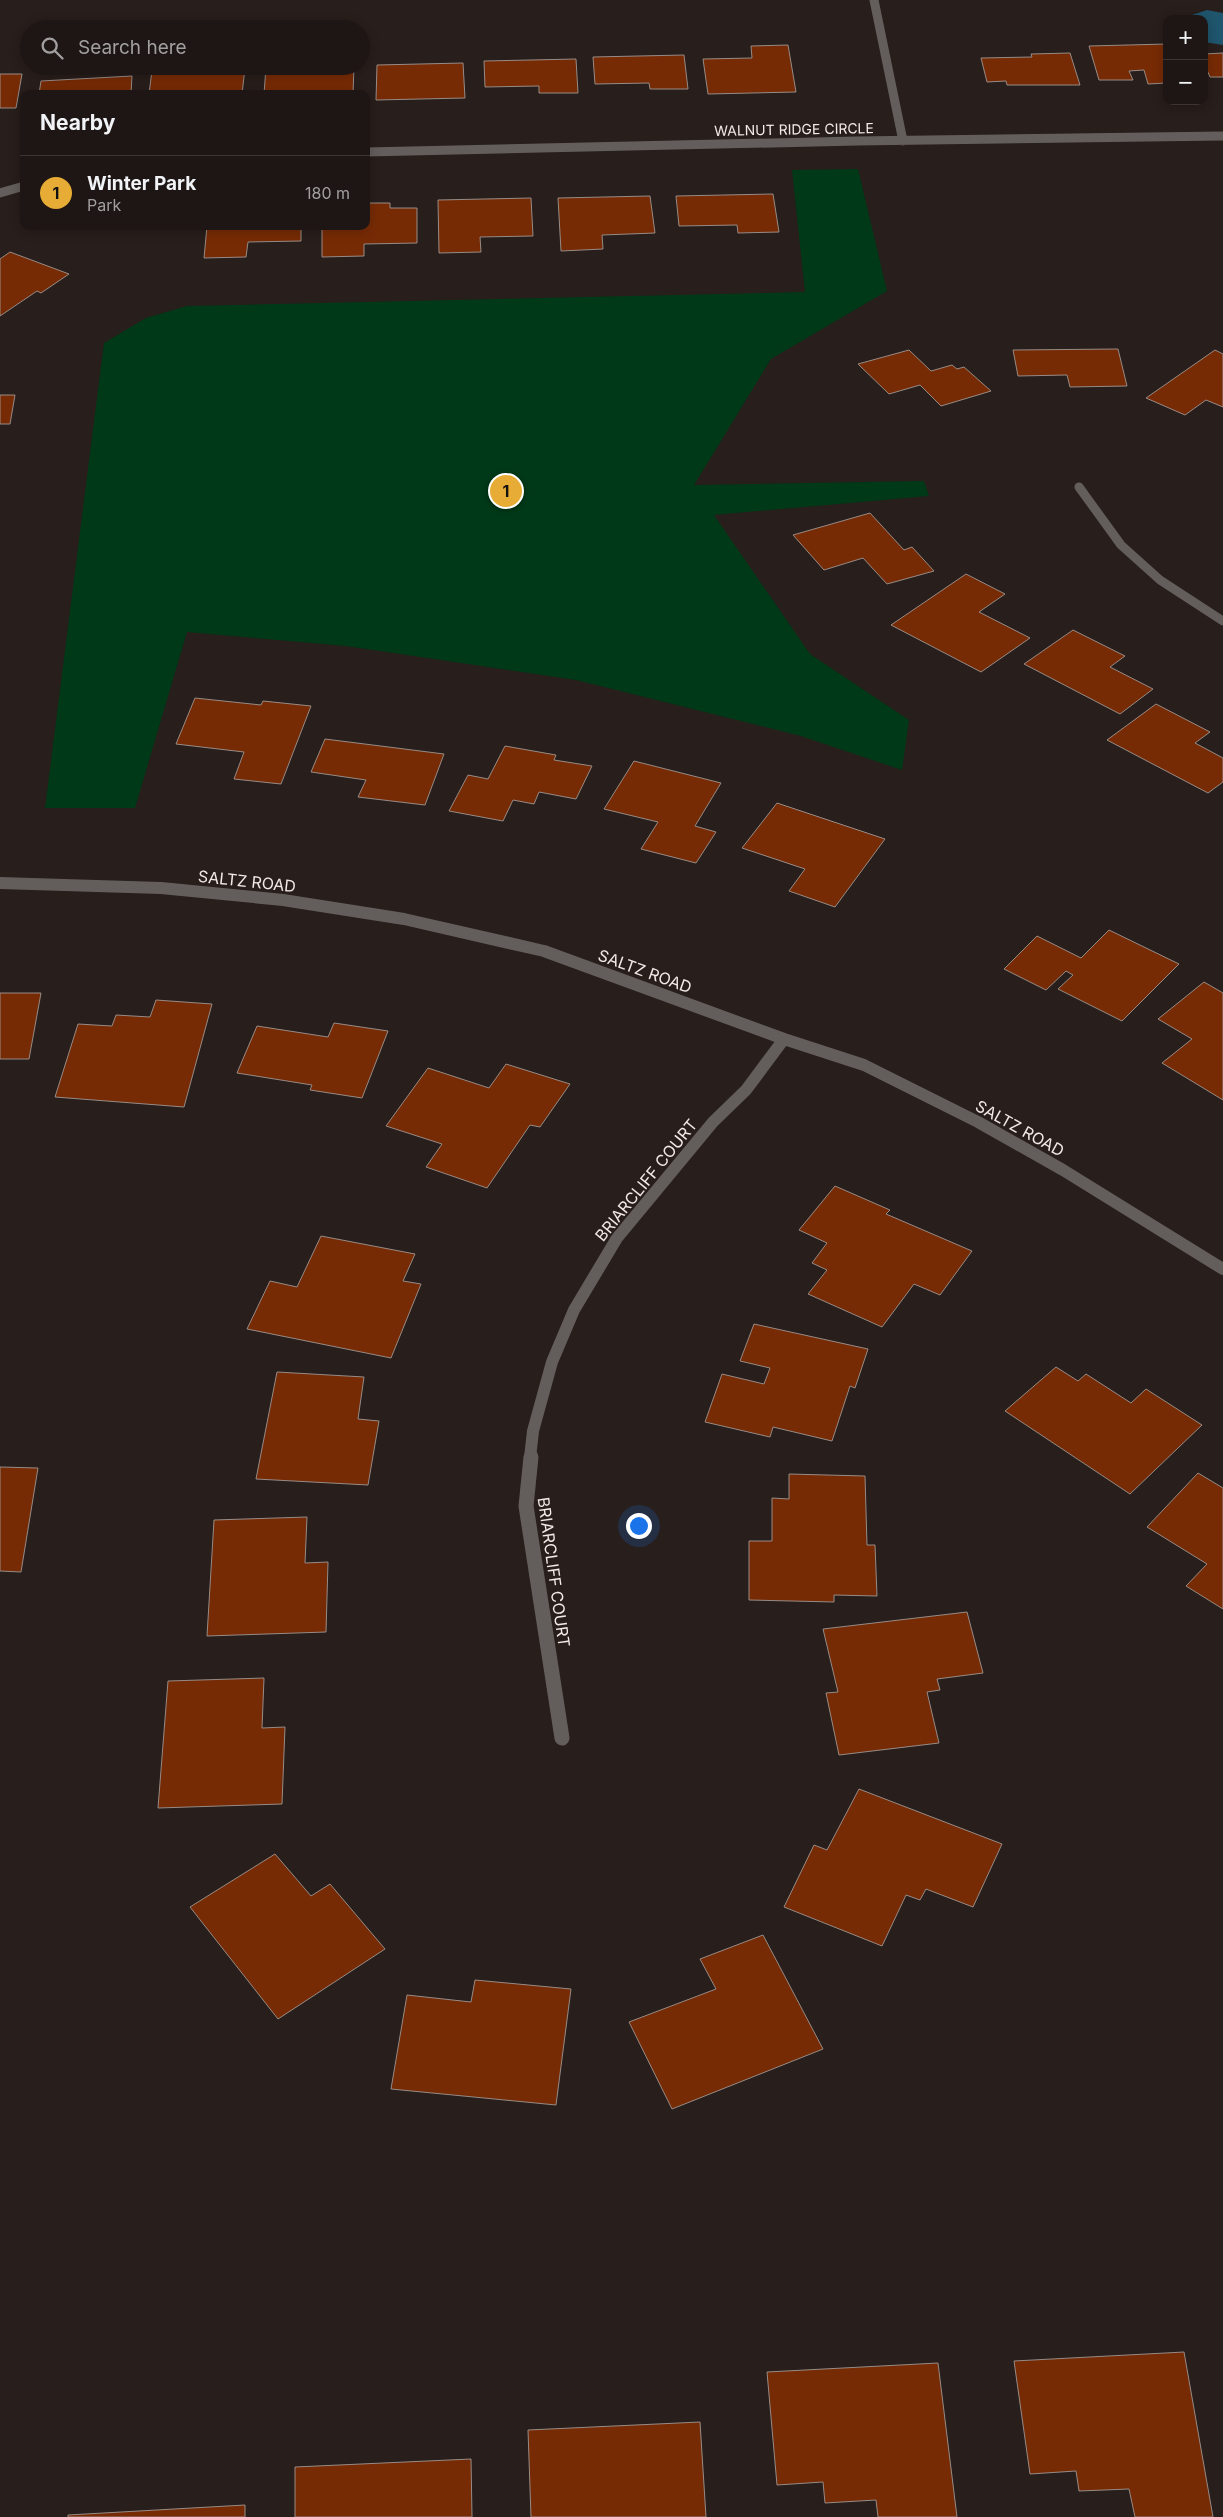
<!DOCTYPE html>
<meta charset="utf-8">
<style>
:root{--surface:#1e1614;--page:#261f1d;--text:#f1f3f6;--muted:#a19fa0;--line:#3c3534;--accent:#e7ac36}
body{margin:0;font-family:Inter,sans-serif;background:var(--page);color:var(--text)}
.controls{position:absolute;right:15px;top:15px;display:grid;overflow:hidden;border-radius:10px;box-shadow:0 2px 12px #0003}
.controls button{width:45px;height:45px;display:grid;place-items:center;padding:0;border:0;border-bottom:1px solid var(--line);background:var(--surface);color:var(--text);font:25px sans-serif}
.you{position:absolute;left:638px;top:1525px;width:18px;height:18px;margin:-12px;border:4px solid #fff;border-radius:50%;background:#1a73e8;box-shadow:0 0 0 8px #1a73e833}
.badge{display:grid;place-items:center;width:32px;height:32px;border-radius:50%;background:var(--accent);color:#111;font-size:16px;font-weight:700}
.pin{position:absolute;translate:-50% -50%;border:2px solid #fff;box-shadow:0 1px 5px #0006}
.list{margin:0;padding:0;list-style:none}
h2{display:flex;justify-content:space-between;align-items:center;height:65px;margin:0;padding:0 20px;font-size:21px}
h2 small{font-size:16px;font-weight:400;color:var(--muted)}
.list li{display:grid;grid-template-columns:32px 1fr auto;gap:15px;align-items:center;box-sizing:border-box;height:75px;padding:0 20px;border-top:1px solid var(--line)}
.list b{display:block;font-size:19px;white-space:nowrap}
.list p{margin:0;font-size:16px;white-space:nowrap;color:var(--muted)}
.list em{font-size:16px;font-style:normal;color:var(--muted)}
.icon{flex:none;width:28px;height:28px;fill:none;stroke:currentColor;stroke-width:2;stroke-linecap:round;stroke-linejoin:round}
.map{position:relative;flex:none;width:1223px;height:2517px;overflow:hidden}
.search{position:absolute;background:var(--surface);box-shadow:0 2px 12px #0003;left:20px;top:20px;width:350px;height:55px;display:flex;align-items:center;gap:12px;box-sizing:border-box;padding:0 18px;border-radius:28px;color:var(--muted);font-size:19px}
.panel{position:absolute;background:var(--surface);box-shadow:0 2px 12px #0003;left:20px;top:90px;width:350px;height:140px;border-radius:10px}
.map>svg:first-child{display:block}
.green{fill:#003918}
.water{fill:#1f556d}
.building{fill:#772b05;stroke:#978b86}
.lines{fill:none;stroke-linecap:round;stroke-linejoin:round}
.minor-far2{stroke:#635e5c;stroke-width:9}
.minor-far1{stroke:#635e5c;stroke-width:12}
.minor{stroke:#635e5c;stroke-width:15}
.labels{text-anchor:middle;dominant-baseline:central;stroke-width:4;stroke-linejoin:round;paint-order:stroke}
.far-street-label{font-size:14px;fill:#f1eae8;stroke:#281e1b}
.street-label{font-size:16px;fill:#f1eae8;stroke:#281e1b}
</style>
<div class="map">
<svg width="1223" height="2517" viewBox="0 0 1223 2517">
<rect width="100%" height="100%" fill="#281e1b"/>
<!-- green -->
<path class="green" d="M858,169L887,291L771,359L694,485L924,481L929,496L714,515L810,654L909,720L902,770L801,736L576,680L346,646L187,632L135,808H45L104,343L146,318L187,306L805,292L792,170Z"/>
<!-- water -->
<path class="water" d="M1207,10L1223,13V45L1204,42V19H1192V15Z"/>
<!-- building -->
<path class="building" d="M1167,44V83L1148,84L1144,70L1129,71L1133,80H1099L1089,46Z
M788,45L796,92L708,94L703,59L752,58L751,46Z
M1070,53L1080,85H1007L1006,81L987,82L981,58L1032,57L1031,54Z
M1223,53V77H1210L1204,63V54Z
M684,55L688,89H650L649,83L595,84L593,57Z
M576,59L578,93H539V86L485,87L484,61Z
M463,63L465,98L376,100L377,65Z
M354,66L353,94H264L266,67Z
M245,68L242,94H149L152,70Z
M0,74H22L16,108H0Z
M132,76L131,94H39L41,81Z
M773,194L779,232L738,233L737,225L679,226L676,196Z
M650,196L655,233L602,235L603,249L561,251L558,198Z
M531,198L533,236L480,237L481,252L439,253L438,200Z
M366,203H390V208H417V243L364,244V256L322,257V226H366Z
M207,226H301V241L248,242L246,257L204,258Z
M10,252L69,274L41,293L37,291L0,316V259Z
M1118,349L1127,386L1070,387L1067,375L1018,376L1013,350Z
M909,350L931,371L952,365L957,369L964,367L991,391L941,406L920,385L889,394L858,364Z
M1215,350L1223,354V407L1206,400L1185,415L1146,398Z
M0,395H15L10,424H0Z
M870,513L904,550L912,547L934,571L887,584L863,558L824,570L793,535Z
M966,574L1005,594L979,612L1030,638L981,672L891,625Z
M1073,630L1125,656L1110,667L1153,689L1120,714L1024,664Z
M195,698L261,705L263,701L311,706L281,784L234,779L244,752L176,744Z
M1156,704L1210,732L1195,743L1223,758V782L1208,793L1107,740Z
M325,739L444,754L425,805L358,797L366,780L311,772Z
M505,746L556,755L554,760L592,766L576,799L539,792L534,804L513,800L503,821L449,811L468,775L488,779Z
M634,761L721,783L695,826L716,832L696,863L641,849L658,822L604,809Z
M777,803L885,839L835,907L789,891L805,869L742,848Z
M1109,930L1179,964L1122,1021L1058,989L1073,975L1066,971L1046,990L1004,969L1037,936L1081,958Z
M1204,982L1223,993V1100L1162,1063L1192,1039L1158,1019Z
M0,993H41L29,1059H0Z
M156,1000L212,1004L184,1107L55,1097L78,1024L112,1026L116,1015L150,1017Z
M334,1023L388,1031L362,1098L310,1090L312,1085L237,1073L257,1026L328,1037Z
M506,1064L570,1084L540,1127L530,1125L487,1188L426,1167L442,1144L386,1126L428,1068L489,1088Z
M835,1186L890,1210L886,1214L972,1251L940,1295L914,1284L882,1327L808,1294L827,1270L812,1263L827,1243L799,1230Z
M321,1236L415,1254L403,1281L421,1284L391,1358L247,1329L270,1281L297,1287Z
M754,1324L868,1349L855,1388L850,1386L832,1441L773,1427L770,1437L705,1422L722,1374L764,1384L770,1368L740,1361Z
M1056,1367L1078,1381L1086,1374L1131,1403L1146,1389L1202,1425L1130,1494L1005,1411Z
M277,1372L364,1377L358,1419L379,1421L368,1485L256,1479Z
M0,1467L38,1468L21,1572L0,1571Z
M1198,1473L1223,1488V1609L1186,1586L1207,1564L1147,1527Z
M789,1474L865,1476L867,1545H875L877,1596L834,1595V1602L749,1600V1541H772V1498L789,1499Z
M307,1517L305,1563L328,1562L326,1632L207,1636L214,1520Z
M967,1612L983,1673L937,1679L940,1690L927,1692L939,1743L839,1755L826,1693L838,1692L823,1629Z
M264,1678L262,1728L285,1727L282,1804L158,1808L168,1681Z
M859,1789L1002,1844L973,1907L926,1889L920,1900L906,1895L882,1946L784,1907L814,1845L827,1850Z
M275,1854L311,1896L330,1884L385,1949L278,2019L190,1907Z
M763,1935L823,2049L672,2109L629,2022L716,1989L700,1959Z
M475,1980L571,1989L556,2105L391,2089L407,1995L471,2002Z
M1184,2352L1213,2517H1135L1129,2489L1079,2491L1076,2471L1030,2474L1014,2361Z
M938,2363L957,2517H878L876,2500L825,2503L823,2482L777,2485L767,2372Z
M700,2422L706,2517H531L528,2430Z
M471,2459L472,2517H295V2467Z
M245,2505V2517H68V2515Z"/>
<g class="lines">
<!-- minor-far2 -->
<path class="minor-far2" d="M874,0L903,141
M366,152L857,141L1223,136
M0,193L24,186
M1079,487L1121,545L1160,580L1223,621"/>
<!-- minor-far1 -->
<path class="minor-far1" d="M0,883L161,888L283,900L404,919L544,951L784,1039L864,1065L978,1122L1063,1170L1223,1269
M530,1458L533,1431L552,1362L574,1310L617,1238L713,1122L746,1090L784,1039"/>
<!-- minor -->
<path class="minor" d="M531,1457L526,1506L562,1738"/>
</g>
<g class="labels">
<!-- far-street labels -->
<g class="far-street-label">
<text transform="translate(794 129) rotate(-1)">WALNUT RIDGE CIRCLE</text>
</g>
<!-- street labels -->
<g class="street-label">
<text transform="translate(247 881) rotate(6)">SALTZ ROAD</text>
<text transform="translate(645 971) rotate(20)">SALTZ ROAD</text>
<text transform="translate(1020 1128) rotate(29)">SALTZ ROAD</text>
<text transform="translate(646 1180) rotate(-51)">BRIARCLIFF COURT</text>
<text transform="translate(554 1572) rotate(82)">BRIARCLIFF COURT</text>
</g>
</g>
</svg>
<div class="controls">
<button>+</button>
<button>−</button>
</div>
<div class="you"></div>
<div class="pin badge" style="left:506px;top:491px">1</div>
<div class="search"><svg class="icon" aria-label="search" viewBox="0 0 24 24"><circle cx="10" cy="10" r="6"/><path d="M15 15l6 6"/></svg>Search here</div>
<section class="panel">
<h2>Nearby<small></small></h2>
<ul class="list">
<li><span class="badge">1</span><div><b>Winter Park</b><p>Park</p></div><em>180 m</em></li>
</ul>
</section>
</div>
